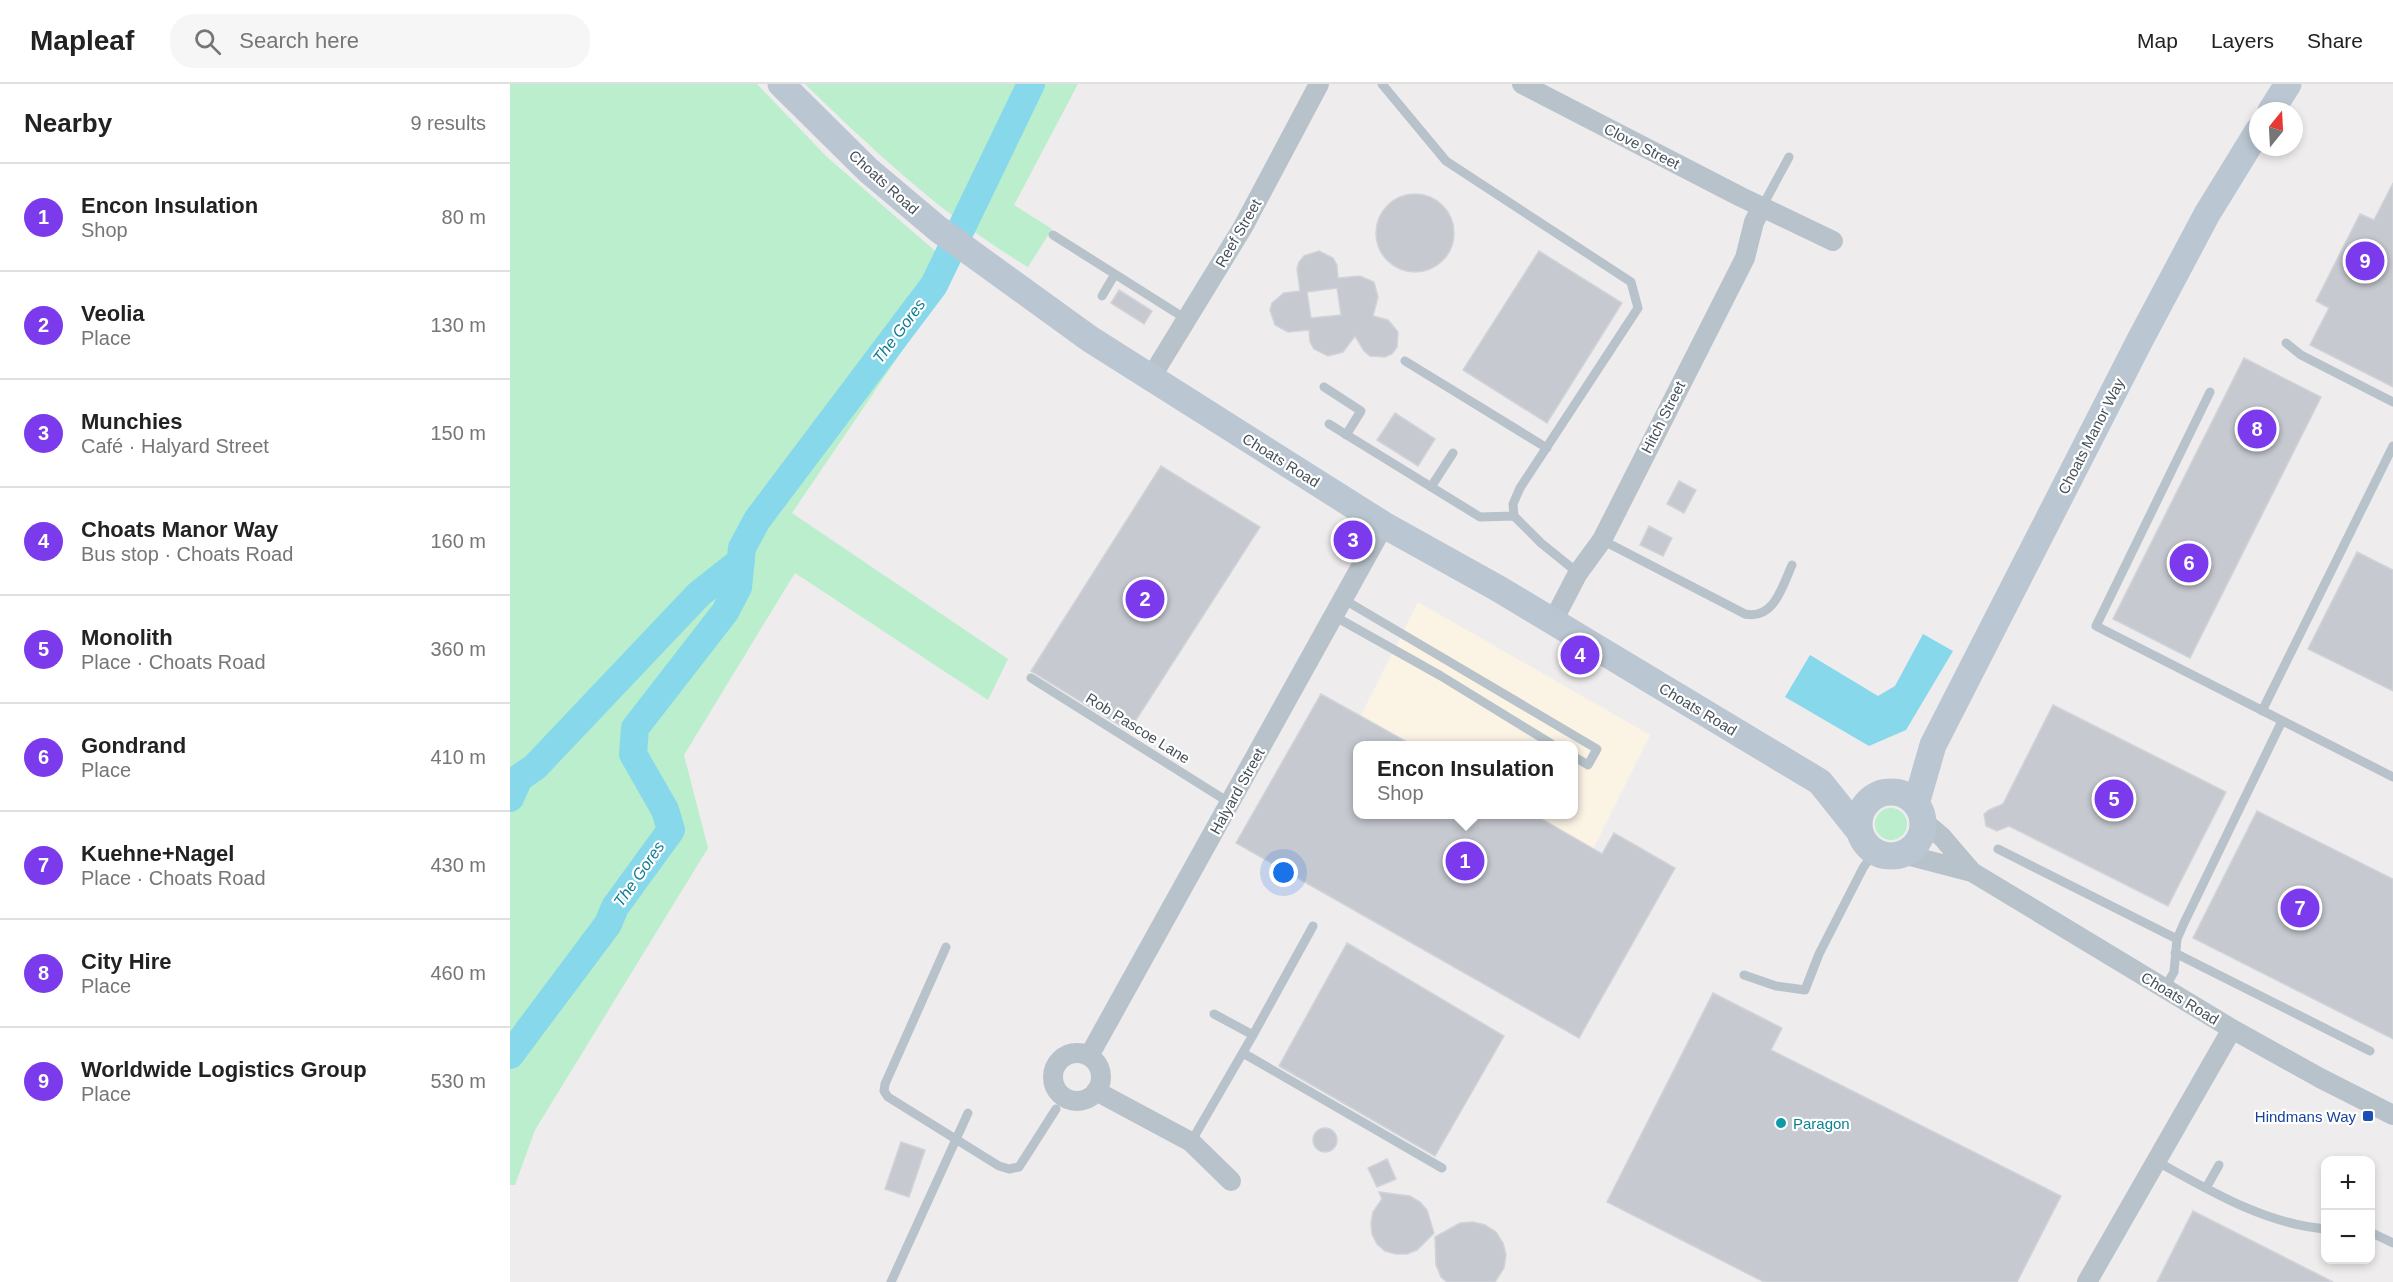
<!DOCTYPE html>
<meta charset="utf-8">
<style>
:root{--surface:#fff;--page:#f6f6f6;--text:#222;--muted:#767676;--line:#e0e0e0;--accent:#7c3aed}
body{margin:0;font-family:Arial,sans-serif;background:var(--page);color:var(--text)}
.controls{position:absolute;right:18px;bottom:18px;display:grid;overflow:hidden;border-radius:12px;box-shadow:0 3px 9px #0003}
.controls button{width:54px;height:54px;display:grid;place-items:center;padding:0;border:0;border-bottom:2px solid var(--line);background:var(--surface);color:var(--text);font:30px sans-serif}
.compass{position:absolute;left:1739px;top:18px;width:54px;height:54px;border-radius:50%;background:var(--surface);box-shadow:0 3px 9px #0003;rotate:18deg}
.you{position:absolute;left:774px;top:789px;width:21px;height:21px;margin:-15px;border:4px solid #fff;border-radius:50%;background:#1a73e8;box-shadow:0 0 0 9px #1a73e833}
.badge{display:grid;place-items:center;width:39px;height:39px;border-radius:50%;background:var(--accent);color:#fff;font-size:20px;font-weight:700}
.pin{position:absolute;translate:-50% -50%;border:3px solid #fff;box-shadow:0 2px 6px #0006}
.popup{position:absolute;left:843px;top:657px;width:225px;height:78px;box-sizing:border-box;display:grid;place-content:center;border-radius:12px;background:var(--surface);filter:drop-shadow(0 2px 4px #0005);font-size:20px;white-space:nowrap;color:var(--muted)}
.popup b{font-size:22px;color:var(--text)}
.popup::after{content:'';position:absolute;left:50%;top:100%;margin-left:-12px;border:12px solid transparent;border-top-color:var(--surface)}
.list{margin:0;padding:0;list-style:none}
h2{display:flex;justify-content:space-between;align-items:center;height:78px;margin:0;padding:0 24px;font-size:26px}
h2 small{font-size:20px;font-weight:400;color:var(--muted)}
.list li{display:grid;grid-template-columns:39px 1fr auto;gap:18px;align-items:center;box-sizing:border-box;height:108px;padding:0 24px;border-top:2px solid var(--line)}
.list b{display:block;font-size:22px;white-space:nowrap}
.list p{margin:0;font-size:20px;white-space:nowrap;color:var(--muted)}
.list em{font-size:20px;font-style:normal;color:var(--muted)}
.icon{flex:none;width:33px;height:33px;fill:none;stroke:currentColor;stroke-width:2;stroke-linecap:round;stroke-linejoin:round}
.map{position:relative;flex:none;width:1883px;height:1198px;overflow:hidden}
header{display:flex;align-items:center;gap:36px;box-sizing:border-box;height:84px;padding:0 30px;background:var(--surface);border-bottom:2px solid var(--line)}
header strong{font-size:28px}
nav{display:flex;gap:33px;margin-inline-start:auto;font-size:21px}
.search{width:420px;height:54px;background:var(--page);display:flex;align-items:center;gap:15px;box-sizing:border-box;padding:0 21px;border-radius:24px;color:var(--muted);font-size:22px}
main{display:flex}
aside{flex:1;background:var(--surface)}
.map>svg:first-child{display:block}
.commercial{fill:#fbf4e5}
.green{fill:#baeecd}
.water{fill:#87d8eb}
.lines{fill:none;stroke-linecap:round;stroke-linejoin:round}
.river{stroke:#87d8eb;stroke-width:28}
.building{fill:#c6c9d0;stroke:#d0d3d8;stroke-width:1.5;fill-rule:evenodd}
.lane{stroke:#b8c2ca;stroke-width:9}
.street{stroke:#b8c2ca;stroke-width:20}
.secondary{stroke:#bac6d1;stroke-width:27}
.transit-dot{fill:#1a4fb4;stroke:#fff;stroke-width:2}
.culture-dot{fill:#0f9aa8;stroke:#fff;stroke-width:2}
.labels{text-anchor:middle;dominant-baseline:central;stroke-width:4.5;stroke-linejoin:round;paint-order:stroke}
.street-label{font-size:15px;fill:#45505a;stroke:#fff}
.transit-label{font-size:15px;fill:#164399;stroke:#fff;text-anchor:end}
.culture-label{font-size:15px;fill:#0d838f;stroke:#fff;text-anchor:start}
.water-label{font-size:16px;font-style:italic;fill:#0d7d96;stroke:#fff}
</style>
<header>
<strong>Mapleaf</strong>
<div class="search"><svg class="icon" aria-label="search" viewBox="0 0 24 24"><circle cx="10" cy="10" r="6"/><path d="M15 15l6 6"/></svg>Search here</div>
<nav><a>Map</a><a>Layers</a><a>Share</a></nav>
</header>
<main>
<aside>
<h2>Nearby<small>9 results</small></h2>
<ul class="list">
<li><span class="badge">1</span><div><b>Encon Insulation</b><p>Shop</p></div><em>80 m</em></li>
<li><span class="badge">2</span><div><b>Veolia</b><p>Place</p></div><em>130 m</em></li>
<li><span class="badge">3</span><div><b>Munchies</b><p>Café · Halyard Street</p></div><em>150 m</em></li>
<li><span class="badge">4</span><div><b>Choats Manor Way</b><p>Bus stop · Choats Road</p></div><em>160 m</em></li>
<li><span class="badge">5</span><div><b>Monolith</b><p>Place · Choats Road</p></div><em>360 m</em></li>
<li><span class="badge">6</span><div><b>Gondrand</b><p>Place</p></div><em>410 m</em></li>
<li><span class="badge">7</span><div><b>Kuehne+Nagel</b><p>Place · Choats Road</p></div><em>430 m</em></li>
<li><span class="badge">8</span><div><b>City Hire</b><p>Place</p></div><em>460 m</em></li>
<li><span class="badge">9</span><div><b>Worldwide Logistics Group</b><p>Place</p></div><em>530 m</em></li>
</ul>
</aside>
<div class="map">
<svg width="1883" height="1198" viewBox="0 0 1883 1198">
<rect width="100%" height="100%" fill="#efeced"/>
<!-- commercial -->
<path class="commercial" d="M908,518L1140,651L1083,765L1023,731L1063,730V662L904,661L851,631Z"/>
<!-- green -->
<path class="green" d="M0,0H247L317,73L447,186L282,429L498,575L478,616L285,489L174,671L198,764L25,1046L5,1101H0Z
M295,0H568L504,121L542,145L518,183C434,133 365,68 295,0Z
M1365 740a16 16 0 1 1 32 0a16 16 0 1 1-32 0Z"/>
<!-- water -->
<path class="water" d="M1413,550L1443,567L1396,646L1359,662L1275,613L1300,571L1368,612L1385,602Z"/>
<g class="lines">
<!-- river -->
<path class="river" d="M0,714L9,694L25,683L189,510L231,477
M0,971L98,840L105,823L161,746L155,726L123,670L125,644L215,528L228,503L232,464L247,436L424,201L521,0"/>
</g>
<!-- building -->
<path class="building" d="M1883,99V303L1800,261L1819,224L1806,217L1850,130L1864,136Z
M866 149a39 39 0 1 1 78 0a39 39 0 1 1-78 0Z
M809,167L823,174L827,181L828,194L850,192L864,198L868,213L863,232L878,236L888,248L887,263L882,270L875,273L860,272L854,267L845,252L833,268L818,272L804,265L800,258L799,246L778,248L765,241L760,226L762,219L774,209L790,207L787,185L789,178L794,172ZM827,204L831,231L801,234L797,208Z
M1029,167L1112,219L1037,339L953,286Z
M609,206L642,227L634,240L601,219Z
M1734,274L1811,313L1680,574L1603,535Z
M885,329L925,355L908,382L867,356Z
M651,382L750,443L619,647L521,587Z
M1169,397L1186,406L1174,429L1157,420Z
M1139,442L1162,454L1153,472L1130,461Z
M1847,468L1883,486V607L1798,565Z
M811,610L904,662H847V730H1023L1092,770L1104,749L1165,784L1069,954L726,759Z
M1543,621L1716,708L1658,822L1499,742L1487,747L1476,742L1474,730L1479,726L1493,720Z
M1747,727L1883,795V955L1683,854Z
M837,859L994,952L925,1072L769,982Z
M1203,909L1272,944L1261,966L1551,1112L1507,1198H1254L1097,1118Z
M803 1056a12 12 0 1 1 24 0a12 12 0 1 1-24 0Z
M391,1058L415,1066L399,1113L375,1105Z
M877,1075L886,1095L867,1103L858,1084Z
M869,1108L900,1112L910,1118L917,1126L924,1149L907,1166L897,1170H886L875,1167L867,1160L862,1150L861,1139L863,1128L872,1115Z
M1683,1127L1823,1198H1647Z
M963,1138L975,1141L986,1148L993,1159L996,1171L994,1184L985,1198H937L931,1193L926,1181L925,1153L950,1139Z"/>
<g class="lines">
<!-- lane -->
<path class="lane" d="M872,0L936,77L1121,198L1128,224L1010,404L1003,420L1004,432L1031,459L1068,489
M1252,123L1279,73
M543,151L676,235
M592,212L605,190
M1776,259L1791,271L1883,318
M895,277L1037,364
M814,303L851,327L836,351
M1700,308L1586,542L1883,693
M819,340L970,433L1004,432
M921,403L943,369
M1092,456L1235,530C1264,536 1272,503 1282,481
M833,515L1087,665L1078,681L1063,672
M824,532L931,592L1045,662
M521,594L720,719
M1752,627L1883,362
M1488,765L1667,855
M436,863L375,1000L374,1007L378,1013L489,1082L499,1085L509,1083L546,1025
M1665,869L1860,967
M1234,891L1266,902L1295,906L1309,870L1353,784L1364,768
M1654,905L1664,888L1667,855L1674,839L1772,637
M743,951L803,842
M733,969L932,1084
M681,1058L743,951L704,930
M1646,1077C1699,1106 1754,1140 1816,1145
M1696,1104L1709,1081
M1860,1148L1883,1159
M381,1198L458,1029"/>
<!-- street -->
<path class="street" d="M1012,0L1231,113L1323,157
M640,295L733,143L809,0
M1043,537L1068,489L1092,456L1235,174L1244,138L1252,123
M1413,737L1432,753L1462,788
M1393,770L1462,788L1722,945L1810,994L1883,1031
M543 993a24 24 0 1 1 48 0a24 24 0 1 1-48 0Z
M579,972L874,441
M586,1007L681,1058L721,1097
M1577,1198L1722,945"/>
<!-- secondary -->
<path class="secondary" d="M271,0L358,86L428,145L580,255L874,441L989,505L1310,698L1350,748
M1761,27L1778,0
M1349 740a32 32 0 1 1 64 0a32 32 0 1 1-64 0Z
M1406,720L1423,661L1630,256L1697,130L1748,47"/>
</g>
<!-- markers -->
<rect class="transit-dot" x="1852" y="1026" width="12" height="12" rx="3"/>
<circle class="culture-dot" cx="1271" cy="1039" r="6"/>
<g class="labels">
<!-- street labels -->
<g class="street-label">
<text transform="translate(1132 62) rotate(27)">Clove Street</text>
<text transform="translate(374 98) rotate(42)">Choats Road</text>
<text transform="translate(728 149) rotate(-60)">Reef Street</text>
<text transform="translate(1153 333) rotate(-63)">Hitch Street</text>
<text transform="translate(1581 352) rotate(-63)">Choats Manor Way</text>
<text transform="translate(771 376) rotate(32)">Choats Road</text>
<text transform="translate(1188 625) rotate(31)">Choats Road</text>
<text transform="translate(628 644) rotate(32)">Rob Pascoe Lane</text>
<text transform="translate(727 707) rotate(-61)">Halyard Street</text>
<text transform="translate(1670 914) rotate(31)">Choats Road</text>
</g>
<!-- transit labels -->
<g class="transit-label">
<text x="1846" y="1032">Hindmans Way</text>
</g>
<!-- culture labels -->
<g class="culture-label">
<text x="1283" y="1039">Paragon</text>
</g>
<!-- water labels -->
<g class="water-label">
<text transform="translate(389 247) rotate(-53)">The Gores</text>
<text transform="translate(129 790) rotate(-55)">The Gores</text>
</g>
</g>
</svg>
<div class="controls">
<button>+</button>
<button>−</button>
</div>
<svg class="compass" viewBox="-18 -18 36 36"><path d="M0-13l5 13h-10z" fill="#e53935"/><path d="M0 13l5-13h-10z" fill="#767676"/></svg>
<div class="you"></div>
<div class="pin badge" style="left:955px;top:777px">1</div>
<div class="popup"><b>Encon Insulation</b>Shop</div>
<div class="pin badge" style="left:635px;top:515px">2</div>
<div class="pin badge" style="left:843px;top:456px">3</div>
<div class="pin badge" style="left:1070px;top:571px">4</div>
<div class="pin badge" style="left:1604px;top:715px">5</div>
<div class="pin badge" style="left:1679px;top:479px">6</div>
<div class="pin badge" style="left:1790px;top:824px">7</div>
<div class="pin badge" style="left:1747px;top:345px">8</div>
<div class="pin badge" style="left:1855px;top:177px">9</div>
</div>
</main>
